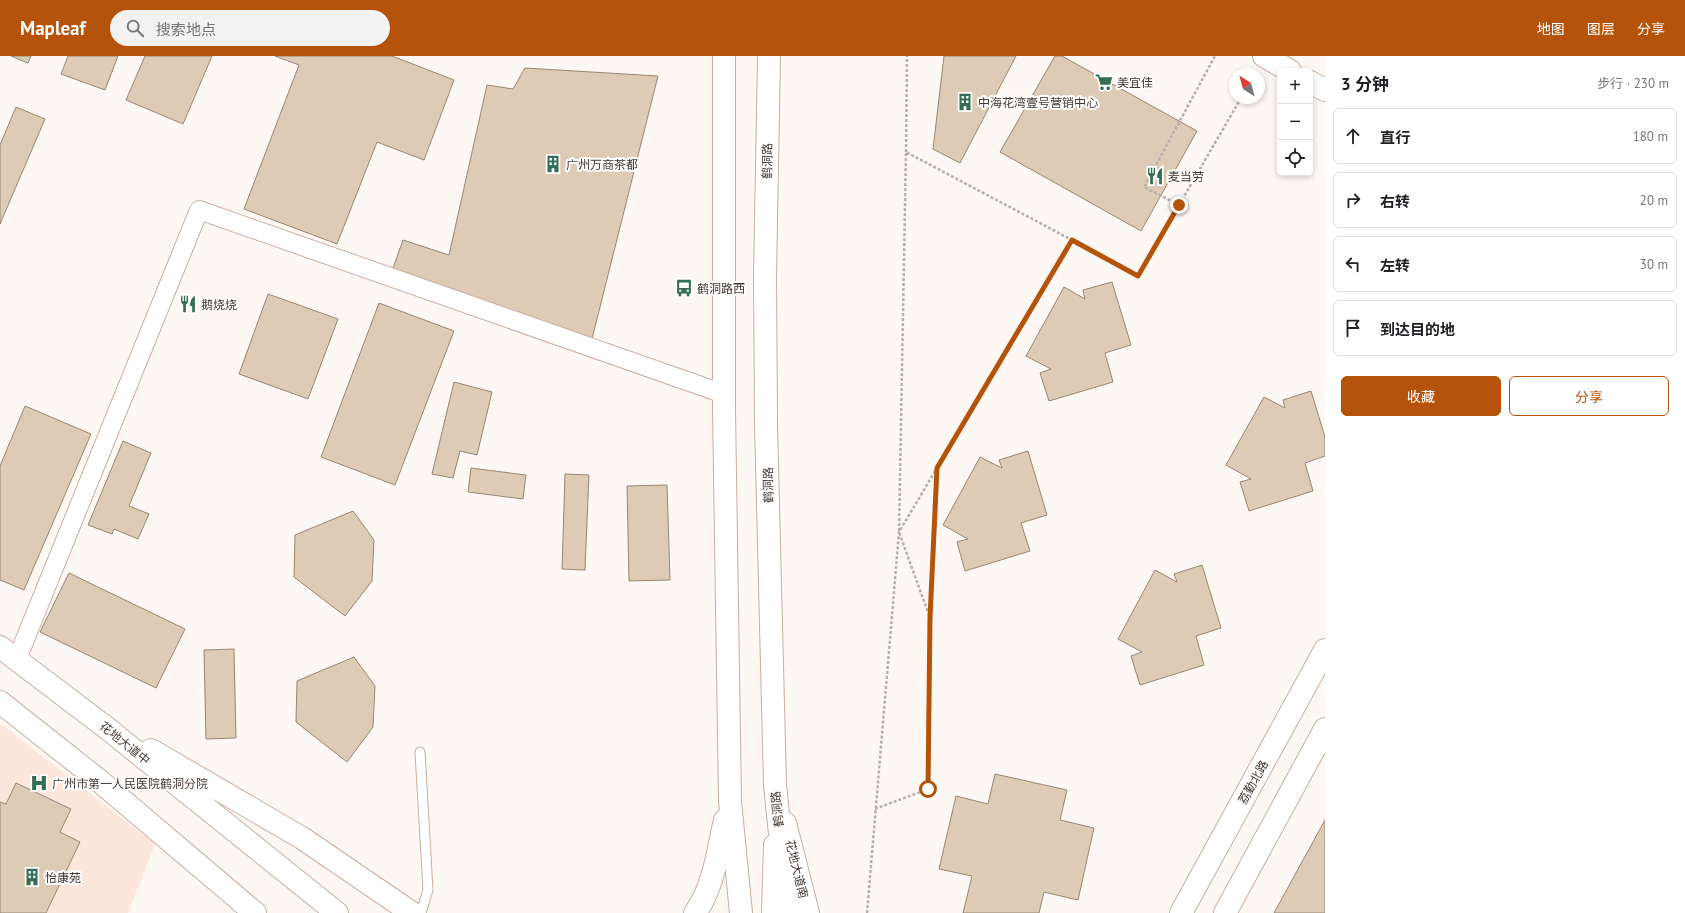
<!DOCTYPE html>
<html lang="zh">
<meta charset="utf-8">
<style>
:root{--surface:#fff;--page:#f2f2f2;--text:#202124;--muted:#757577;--line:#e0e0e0;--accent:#b45309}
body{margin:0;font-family:"PT Sans","Noto Sans SC",sans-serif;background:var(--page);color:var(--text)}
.controls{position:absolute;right:12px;top:12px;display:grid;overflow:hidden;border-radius:6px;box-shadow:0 2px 6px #0003}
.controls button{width:36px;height:36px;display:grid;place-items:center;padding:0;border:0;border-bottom:1px solid var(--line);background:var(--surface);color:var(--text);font:20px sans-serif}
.compass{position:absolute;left:1229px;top:12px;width:36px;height:36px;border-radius:50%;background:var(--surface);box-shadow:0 2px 6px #0003;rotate:324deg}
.stop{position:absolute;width:12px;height:12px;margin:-9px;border:3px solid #b45309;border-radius:50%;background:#fff}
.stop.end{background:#b45309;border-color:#fff;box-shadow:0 1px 4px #0008}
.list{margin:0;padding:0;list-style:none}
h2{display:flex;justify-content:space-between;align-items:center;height:52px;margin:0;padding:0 16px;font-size:17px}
h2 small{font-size:13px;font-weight:400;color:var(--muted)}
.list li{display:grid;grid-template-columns:26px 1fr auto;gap:12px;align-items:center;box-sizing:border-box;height:56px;margin:0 8px 8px;padding:0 8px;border:1px solid var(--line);border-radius:6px}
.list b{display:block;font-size:15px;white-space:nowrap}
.list em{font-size:13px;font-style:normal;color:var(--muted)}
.actions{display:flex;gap:8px;padding:12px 16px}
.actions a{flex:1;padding:9px 0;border:1px solid var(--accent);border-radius:6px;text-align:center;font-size:14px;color:var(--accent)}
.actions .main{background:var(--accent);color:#fff}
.icon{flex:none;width:22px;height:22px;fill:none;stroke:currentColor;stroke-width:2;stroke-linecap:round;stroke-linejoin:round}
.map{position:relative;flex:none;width:1325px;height:857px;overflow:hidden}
header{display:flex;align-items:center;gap:24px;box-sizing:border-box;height:56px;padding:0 20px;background:var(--accent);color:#fff}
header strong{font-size:19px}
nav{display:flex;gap:22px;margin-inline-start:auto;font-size:14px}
.search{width:280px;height:36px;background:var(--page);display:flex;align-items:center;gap:10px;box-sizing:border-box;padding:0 14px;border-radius:22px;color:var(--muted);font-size:15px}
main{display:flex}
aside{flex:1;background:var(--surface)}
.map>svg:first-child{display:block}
.built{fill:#fde7dc}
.building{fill:#decbb5;stroke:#988671}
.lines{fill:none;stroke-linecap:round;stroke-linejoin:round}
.lane-casing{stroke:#c9aea1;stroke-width:11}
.street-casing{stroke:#c9aea1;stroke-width:20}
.secondary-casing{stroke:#c9aea1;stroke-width:24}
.primary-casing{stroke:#c9aea1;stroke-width:24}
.path{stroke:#b7afab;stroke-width:2.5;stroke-dasharray:3 2;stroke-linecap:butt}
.lane{stroke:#fff;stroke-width:9}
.street{stroke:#fff;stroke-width:18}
.secondary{stroke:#fff;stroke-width:22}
.primary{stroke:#fff;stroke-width:22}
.route{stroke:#b45309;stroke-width:5}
.labels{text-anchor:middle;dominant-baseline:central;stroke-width:4;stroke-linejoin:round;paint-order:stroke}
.poi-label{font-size:12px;fill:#433732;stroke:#fff;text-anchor:start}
.street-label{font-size:12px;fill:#433732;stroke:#fff}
</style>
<header>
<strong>Mapleaf</strong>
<div class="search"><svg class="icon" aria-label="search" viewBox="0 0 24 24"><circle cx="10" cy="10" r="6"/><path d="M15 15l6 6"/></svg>搜索地点</div>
<nav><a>地图</a><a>图层</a><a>分享</a></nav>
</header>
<main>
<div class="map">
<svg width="1325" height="857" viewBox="0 0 1325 857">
<rect width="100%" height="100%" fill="#fef8f5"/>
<!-- built -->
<path class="built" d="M0,667L155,788L128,857H0Z"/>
<!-- building -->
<path class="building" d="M11,0H31L28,7Z
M68,0H118L105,34L61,18Z
M145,0H212L183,68L126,44Z
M275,0H392L454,24L424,104L377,86L337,188L244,153L299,9Z
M944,0H1016L960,107L933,93Z
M1055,0H1062L1197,75L1141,175L1000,96Z
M525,12L658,20L592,283L392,215L403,184L449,199L487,29L513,33Z
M16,51L45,63L0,168V89Z
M1112,226L1131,289L1105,297L1113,326L1049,345L1040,317L1051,313L1026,300L1064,231L1085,243L1083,234Z
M268,238L338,263L308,343L239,318Z
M379,247L454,275L395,429L321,401Z
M454,326L492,336L477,399L460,395L453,422L432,418Z
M1311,335L1325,381V400L1305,407L1313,435L1249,455L1240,426L1251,423L1226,409L1264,341L1285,352L1283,344Z
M25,350L91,378L24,534L0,524V410Z
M123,385L151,397L129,450L149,458L138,483L114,473L112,478L88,469Z
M1028,395L1047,459L1021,467L1030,495L965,515L957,486L968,483L943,469L980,401L1002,412L999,404Z
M471,412L526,419L523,443L468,436Z
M565,418L589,419L585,514L562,513Z
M667,429L670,524L629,525L627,430Z
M353,455L374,484L372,525L345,560L294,521L295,479Z
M1202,509L1221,572L1196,580L1204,609L1140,629L1131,600L1142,596L1118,583L1155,514L1177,526L1174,518Z
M69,517L185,573L156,632L40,576Z
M234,593L236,682L206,683L204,594Z
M354,601L375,630L373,671L347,706L296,666L297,625Z
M995,718L1067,734L1060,764L1094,772L1078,844L1044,836L1039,857H963L972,820L939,813L956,740L988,748Z
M16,727L71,753L60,776L80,786L46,857H0V746L6,748Z
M1325,764V857H1274Z"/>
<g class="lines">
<!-- lane casing -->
<g class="lane-casing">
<path id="lane" d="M420,696L428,834L421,857"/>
</g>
<!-- street casing -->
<g class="street-casing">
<path id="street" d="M17,603L199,154L724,338
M771,857L773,788"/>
</g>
<!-- secondary casing -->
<g class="secondary-casing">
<path id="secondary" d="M1264,0L1290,15
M1310,26L1325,34
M785,767L808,857
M1181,857L1325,594
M1225,857L1325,673"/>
</g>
<!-- primary casing -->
<g class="primary-casing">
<path id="primary" d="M724,0V354L730,745L741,857
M769,0L765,220L766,368L775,729L788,857
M0,591L108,673L337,857
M0,646L96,722L255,857
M151,694L302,782L412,857
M695,857C714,831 718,794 725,764"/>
</g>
<!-- path -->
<path class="path" d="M906,96L907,0
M1179,149L1144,131L1215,0
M930,560L937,413
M875,753L928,733L930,562L899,476L906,96L1072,184
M867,857L899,476L1072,184L1138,220L1241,42"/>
<!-- lane -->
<use href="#lane" class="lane"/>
<!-- street -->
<use href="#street" class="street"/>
<!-- secondary -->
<use href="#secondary" class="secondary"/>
<!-- primary -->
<use href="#primary" class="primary"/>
</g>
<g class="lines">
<!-- route -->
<path class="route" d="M928,733L930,562L937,412L1072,184L1138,220L1179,149"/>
</g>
<!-- icons -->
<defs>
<g id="supermarket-bare" transform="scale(1.38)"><path d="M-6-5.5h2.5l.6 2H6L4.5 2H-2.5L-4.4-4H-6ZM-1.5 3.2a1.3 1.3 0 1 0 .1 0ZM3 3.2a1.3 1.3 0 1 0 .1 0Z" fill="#366e55" stroke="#fff" stroke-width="2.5" paint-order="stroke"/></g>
<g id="building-bare" transform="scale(1.38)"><path d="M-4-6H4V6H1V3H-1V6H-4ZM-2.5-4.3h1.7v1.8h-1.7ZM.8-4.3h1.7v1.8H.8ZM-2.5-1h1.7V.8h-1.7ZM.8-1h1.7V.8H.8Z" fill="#366e55" stroke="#fff" stroke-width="2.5" paint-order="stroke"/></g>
<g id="restaurant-bare" transform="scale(1.38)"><path d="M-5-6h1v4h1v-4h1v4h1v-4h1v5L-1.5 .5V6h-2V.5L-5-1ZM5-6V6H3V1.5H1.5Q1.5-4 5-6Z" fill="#366e55" stroke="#fff" stroke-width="2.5" paint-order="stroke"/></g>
<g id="bus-bare" transform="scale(1.38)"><path d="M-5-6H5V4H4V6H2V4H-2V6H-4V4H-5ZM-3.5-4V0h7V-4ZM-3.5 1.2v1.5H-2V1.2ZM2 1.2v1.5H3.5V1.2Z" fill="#366e55" stroke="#fff" stroke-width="2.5" paint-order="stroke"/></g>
<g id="hospital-bare" transform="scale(1.38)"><path d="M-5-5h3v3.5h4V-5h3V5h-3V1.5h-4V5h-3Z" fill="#366e55" stroke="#fff" stroke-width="2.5" paint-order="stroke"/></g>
</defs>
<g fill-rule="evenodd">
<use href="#supermarket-bare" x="1104" y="26"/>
<use href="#building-bare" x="965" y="46"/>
<use href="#building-bare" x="553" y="108"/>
<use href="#restaurant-bare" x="1155" y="120"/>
<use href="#bus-bare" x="684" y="232"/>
<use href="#restaurant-bare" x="188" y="248"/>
<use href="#hospital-bare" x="39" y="727"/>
<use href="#building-bare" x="32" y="821"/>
</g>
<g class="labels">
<!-- poi labels -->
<g class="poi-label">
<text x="1117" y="26">美宜佳</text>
<text x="978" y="46">中海花湾壹号营销中心</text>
<text x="566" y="108">广州万商茶都</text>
<text x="1168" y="120">麦当劳</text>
<text x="697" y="232">鹤洞路西</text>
<text x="201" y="248">鹅烧烧</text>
<text x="52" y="727">广州市第一人民医院鹤洞分院</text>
<text x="45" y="821">怡康苑</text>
</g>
<!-- street labels -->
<g class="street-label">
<text transform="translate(767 105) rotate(-89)">鹤洞路</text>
<text transform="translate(768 429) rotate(-91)">鹤洞路</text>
<text transform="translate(125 687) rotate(39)">花地大道中</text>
<text transform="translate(1253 726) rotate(-61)">荔勤北路</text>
<text transform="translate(777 753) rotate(-96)">鹤洞路</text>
<text transform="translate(797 813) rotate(76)">花地大道南</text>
</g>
</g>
</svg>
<div class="controls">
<button>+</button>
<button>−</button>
<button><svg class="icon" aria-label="locate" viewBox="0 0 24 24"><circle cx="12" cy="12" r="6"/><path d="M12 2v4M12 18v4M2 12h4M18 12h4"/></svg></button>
</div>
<svg class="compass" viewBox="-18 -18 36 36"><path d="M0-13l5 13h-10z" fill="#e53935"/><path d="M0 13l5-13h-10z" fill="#757577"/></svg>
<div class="stop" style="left:928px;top:733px"></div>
<div class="stop end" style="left:1179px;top:149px"></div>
</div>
<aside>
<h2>3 分钟<small>步行 · 230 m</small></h2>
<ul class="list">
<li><svg class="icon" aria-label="ahead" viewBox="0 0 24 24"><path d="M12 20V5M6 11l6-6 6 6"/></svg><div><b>直行</b></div><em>180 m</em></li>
<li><svg class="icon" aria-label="right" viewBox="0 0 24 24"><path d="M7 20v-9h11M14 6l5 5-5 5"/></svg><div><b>右转</b></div><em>20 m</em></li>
<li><svg class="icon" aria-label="left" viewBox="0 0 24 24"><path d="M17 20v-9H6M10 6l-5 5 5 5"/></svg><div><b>左转</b></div><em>30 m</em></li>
<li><svg class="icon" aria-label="arrive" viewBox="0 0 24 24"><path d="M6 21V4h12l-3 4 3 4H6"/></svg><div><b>到达目的地</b></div></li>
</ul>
<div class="actions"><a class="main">收藏</a><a>分享</a></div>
</aside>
</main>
